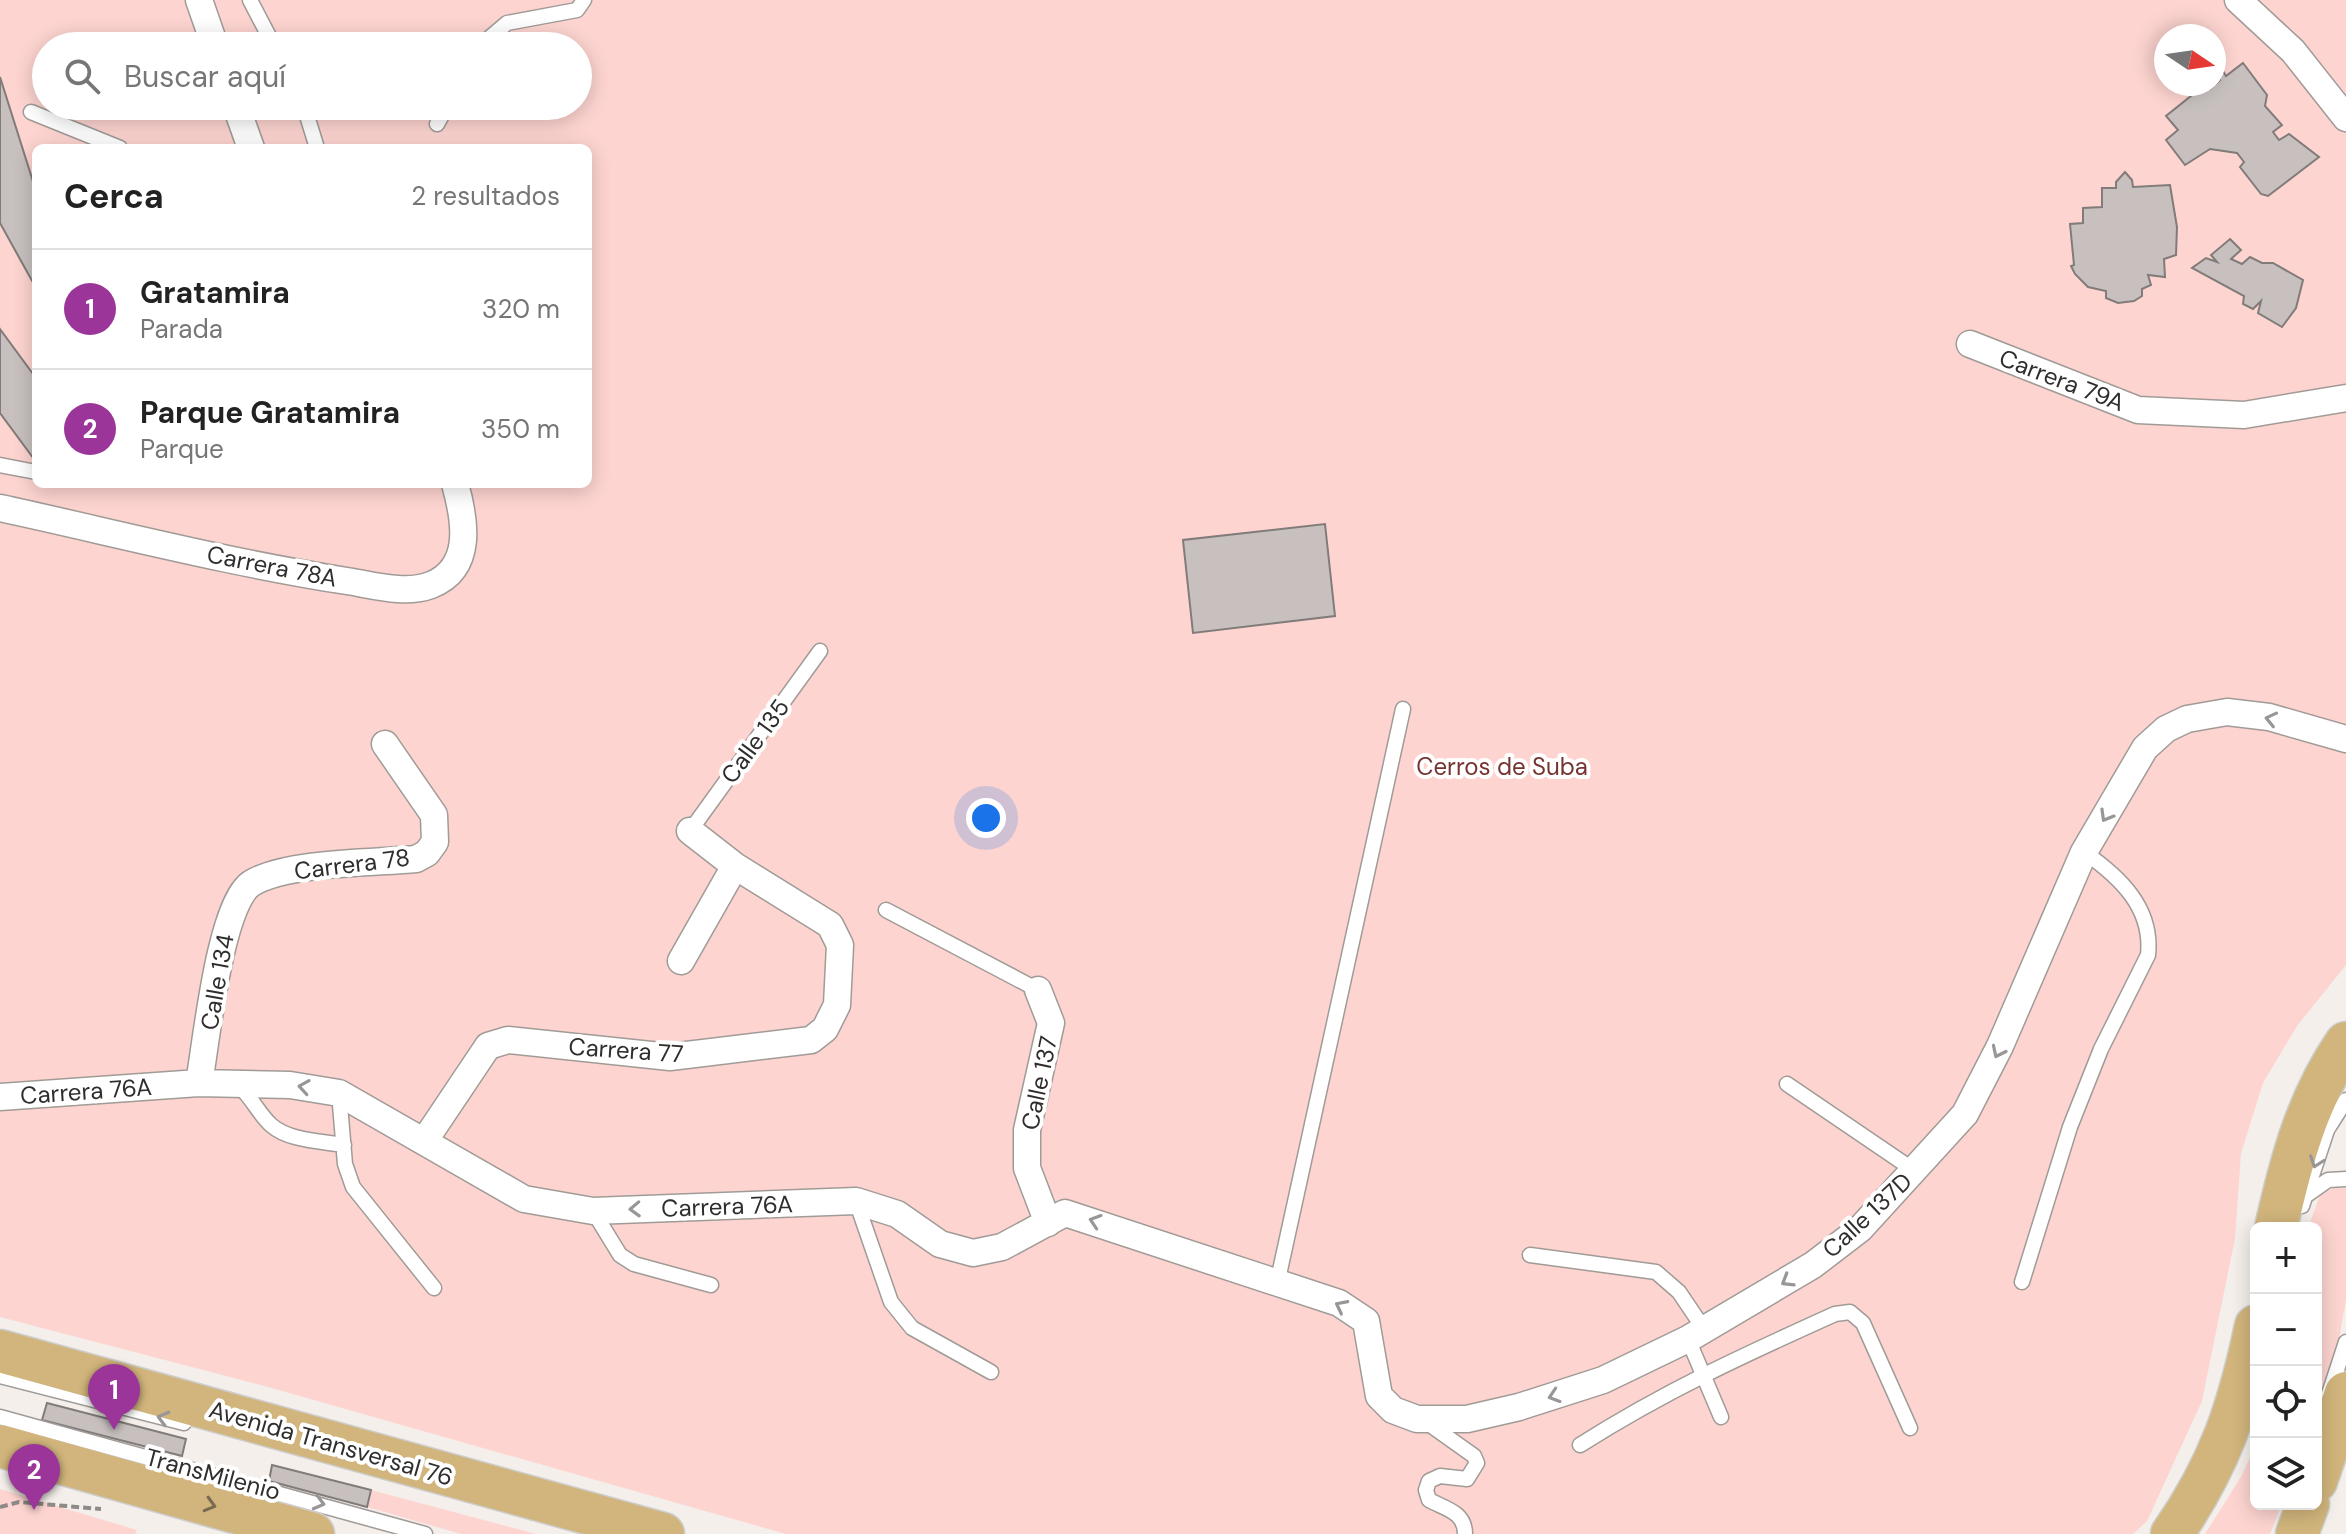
<!DOCTYPE html>
<html lang="es">
<meta charset="utf-8">
<style>
:root{--surface:#fff;--page:#f2f2f2;--text:#222;--muted:#767676;--line:#e0e0e0;--accent:#9b3599}
body{margin:0;font-family:"DM Sans",sans-serif;background:var(--page);color:var(--text)}
.controls{position:absolute;right:24px;bottom:24px;display:grid;overflow:hidden;border-radius:12px;box-shadow:0 4px 20px #0003}
.controls button{width:72px;height:72px;display:grid;place-items:center;padding:0;border:0;border-bottom:2px solid var(--line);background:var(--surface);color:var(--text);font:40px sans-serif}
.compass{position:absolute;left:2154px;top:24px;width:72px;height:72px;border-radius:50%;background:var(--surface);box-shadow:0 4px 20px #0003;rotate:103deg}
.you{position:absolute;left:986px;top:818px;width:28px;height:28px;margin:-20px;border:6px solid #fff;border-radius:50%;background:#1a73e8;box-shadow:0 0 0 12px #1a73e833}
.badge{display:grid;place-items:center;width:52px;height:52px;border-radius:50%;background:var(--accent);color:#fff;font-size:26px;font-weight:700}
.pin{position:absolute;translate:-50% -66px;filter:drop-shadow(0 2px 4px #0008)}
.pin::after{content:'';position:absolute;top:42px;width:28px;height:24px;background:inherit;clip-path:polygon(0 0,100% 0,50% 100%)}
.list{margin:0;padding:0;list-style:none}
h2{display:flex;justify-content:space-between;align-items:center;height:104px;margin:0;padding:0 32px;font-size:34px}
h2 small{font-size:26px;font-weight:400;color:var(--muted)}
.list li{display:grid;grid-template-columns:52px 1fr auto;gap:24px;align-items:center;box-sizing:border-box;height:120px;padding:0 32px;border-top:2px solid var(--line)}
.list b{display:block;font-size:30px;white-space:nowrap}
.list p{margin:0;font-size:26px;white-space:nowrap;color:var(--muted)}
.list em{font-size:26px;font-style:normal;color:var(--muted)}
.icon{flex:none;width:44px;height:44px;fill:none;stroke:currentColor;stroke-width:2;stroke-linecap:round;stroke-linejoin:round}
.map{position:relative;flex:none;width:2346px;height:1534px;overflow:hidden}
.search{position:absolute;background:var(--surface);box-shadow:0 4px 20px #0003;left:32px;top:32px;width:560px;height:88px;display:flex;align-items:center;gap:20px;box-sizing:border-box;padding:0 28px;border-radius:44px;color:var(--muted);font-size:30px}
.panel{position:absolute;background:var(--surface);box-shadow:0 4px 20px #0003;left:32px;top:144px;width:560px;height:344px;border-radius:12px}
.map>svg:first-child{display:block}
.green{fill:#fdd4d0;fill-rule:evenodd}
.building{fill:#c7c0be;stroke:#817b79;stroke-width:2}
.lines{fill:none;stroke-linecap:round;stroke-linejoin:round}
.lane-casing{stroke:#a09b97;stroke-width:17}
.street-casing{stroke:#a09b97;stroke-width:29}
.primary-casing{stroke:#cdcdcc;stroke-width:45}
.path{stroke:#8e8a87;stroke-width:4;stroke-dasharray:8 4;stroke-linecap:butt}
.lane{stroke:#fff;stroke-width:14}
.street{stroke:#fff;stroke-width:26}
.primary{stroke:#d1b57c;stroke-width:42}
.oneway{stroke:#989696}
.oneway2{stroke:#786b50}
.labels{text-anchor:middle;dominant-baseline:central;stroke-width:8;stroke-linejoin:round;paint-order:stroke}
.street-label{font-size:24px;fill:#302e2c;stroke:#fff}
.park-label{font-size:24px;fill:#763431;stroke:#fff}
</style>
<div class="map">
<svg width="2346" height="1534" viewBox="0 0 2346 1534">
<rect width="100%" height="100%" fill="#f4efea"/>
<!-- green -->
<path class="green" d="M0,0H2346V965L2297,1026L2263,1083L2241,1153L2235,1238L2202,1401L2147,1521L2133,1534H786L261,1385L0,1317ZM2166,36H2214V84H2166ZM46,46H578V106H46ZM36,148H588V484H36Z
M2335,1187L2346,1188V1300L2338,1344L2316,1413V1228H2308L2320,1195Z
M2256,1444V1504H2282L2270,1534H2205L2241,1477Z
M0,1489L137,1530L135,1534H0Z
M371,1490L536,1534H461L367,1507Z"/>
<!-- building -->
<path class="building" d="M2243,63L2267,95L2265,106L2282,125L2273,132L2279,140L2289,134L2319,157L2268,196L2261,194L2240,167L2244,162L2237,153L2210,149L2185,165L2166,140L2178,130L2166,116L2206,84L2210,89L2220,80L2217,74L2223,71L2226,76Z
M0,77L36,191V288L0,223Z
M2125,172L2132,180L2133,187L2170,185L2177,227L2176,255L2164,259L2165,277L2148,275L2151,285L2142,289V296L2134,301L2118,303L2106,298V291L2088,287L2075,274L2071,266L2074,265L2070,224L2083,223V208L2102,207V188H2116V182Z
M2230,239L2241,250L2231,259L2242,264L2250,257L2262,263H2273L2303,280L2296,308L2282,327L2258,313L2261,301L2253,309L2243,304L2244,296L2192,268L2206,258L2217,262L2211,255Z
M0,329L36,378L34,459L0,413Z
M1325,524L1335,616L1193,633L1183,540Z
M47,1403L186,1439L182,1456L42,1420Z
M272,1465L371,1490L367,1507L269,1481Z"/>
<g class="lines">
<!-- lane casing -->
<g class="lane-casing">
<path id="lane" d="M250,0L274,46
M480,46L507,23L577,10L584,0
M304,106L317,148
M31,112L120,148
M437,124L447,106
M0,465L36,472
M690,831L820,651
M886,910L1038,990
M1787,1084L1915,1171
M239,1086C252,1098 259,1114 271,1125C289,1141 321,1141 344,1145
M339,1093L345,1164L353,1187L434,1288
M2304,1197L2328,1180L2346,1179
M856,1201L891,1302L912,1328L991,1372
M2302,1206L2327,1130L2346,1100
M593,1211L620,1255L634,1264L711,1285
M1530,1255L1656,1272L1679,1292L1704,1329
M2022,1282L2070,1127L2101,1049L2148,955C2153,908 2120,877 2084,852
M1277,1284L1403,709
M1688,1339L1721,1417
M0,1376L184,1423
M2329,1394L2346,1342
M0,1417L425,1534
M1429,1424L1474,1456L1477,1463L1467,1479L1440,1476L1429,1481L1426,1490L1429,1500C1446,1509 1465,1512 1465,1534
M1580,1445C1665,1391 1744,1355 1835,1314L1850,1312L1863,1323L1910,1428"/>
</g>
<!-- street casing -->
<g class="street-casing">
<path id="street" d="M199,0L215,46
M2238,0L2293,51L2346,118
M236,106L251,148
M1970,344L2138,410L2244,415L2346,398
M0,508C115,533 230,563 347,581C373,585 405,595 431,585C474,568 465,519 455,484
M681,961L735,866
M1038,990L1051,1023L1027,1130V1168L1048,1223
M199,1083C206,1044 220,902 252,883C288,862 372,863 416,859L427,853L435,842L434,815L385,744
M0,1097L199,1083L290,1085L339,1093L524,1199L593,1211L856,1201L897,1214L940,1244L973,1253L1002,1247L1065,1213L1339,1303L1366,1321L1379,1396L1393,1410L1417,1419H1467L1519,1407L1603,1380L1688,1339L1813,1265L1860,1229L1965,1114L2000,1046L2084,852L2145,748L2166,729L2187,719L2227,712L2269,717L2346,739
M425,1140L488,1046L508,1040L670,1057L811,1040L825,1029L837,1005L840,945L830,925L735,866L690,831"/>
</g>
<!-- primary casing -->
<g class="primary-casing">
<path id="primary" d="M2276,1228C2291,1161 2307,1100 2346,1043
M0,1351L663,1534
M0,1446L313,1534
M2316,1481L2346,1393
M2172,1534C2220,1465 2239,1407 2256,1326
M2297,1534L2308,1504"/>
</g>
<!-- path -->
<path class="path" d="M0,1507L19,1502L101,1509"/>
<!-- lane -->
<use href="#lane" class="lane"/>
<!-- street -->
<use href="#street" class="street"/>
<!-- primary -->
<use href="#primary" class="primary"/>
</g>
<!-- one-way arrows -->
<defs><path id="oneway-chevron" d="M-2-3.5L2.5 0L-2 3.5" fill="none" stroke-width="1.6" stroke-linecap="round" stroke-linejoin="round" transform="scale(2)"/></defs>
<g class="oneway">
<use href="#oneway-chevron" transform="translate(2271 719) rotate(-167)"/>
<use href="#oneway-chevron" transform="translate(2106 816) rotate(120)"/>
<use href="#oneway-chevron" transform="translate(1998 1052) rotate(116)"/>
<use href="#oneway-chevron" transform="translate(304 1087) rotate(-171)"/>
<use href="#oneway-chevron" transform="translate(2316 1162) rotate(109)"/>
<use href="#oneway-chevron" transform="translate(635 1209) rotate(178)"/>
<use href="#oneway-chevron" transform="translate(1095 1221) rotate(-162)"/>
<use href="#oneway-chevron" transform="translate(1787 1281) rotate(149)"/>
<use href="#oneway-chevron" transform="translate(1341 1306) rotate(-153)"/>
<use href="#oneway-chevron" transform="translate(1554 1396) rotate(162)"/>
<use href="#oneway-chevron" transform="translate(163 1418) rotate(-165)"/>
<use href="#oneway-chevron" transform="translate(319 1503) rotate(15)"/>
</g>
<use class="oneway2" href="#oneway-chevron" transform="translate(210 1505) rotate(16)"/>
<g class="labels">
<!-- street labels -->
<g class="street-label">
<text transform="translate(2062 380) rotate(21)">Carrera 79A</text>
<text transform="translate(272 566) rotate(11)">Carrera 78A</text>
<text transform="translate(755 741) rotate(-54)">Calle 135</text>
<text transform="translate(352 864) rotate(-7)">Carrera 78</text>
<text transform="translate(217 982) rotate(-80)">Calle 134</text>
<text transform="translate(626 1050) rotate(4)">Carrera 77</text>
<text transform="translate(1039 1083) rotate(-78)">Calle 137</text>
<text transform="translate(86 1091) rotate(-4)">Carrera 76A</text>
<text transform="translate(727 1206) rotate(-2)">Carrera 76A</text>
<text transform="translate(1867 1215) rotate(-43)">Calle 137D</text>
<text transform="translate(331 1443) rotate(16)">Avenida Transversal 76</text>
<text transform="translate(213 1474) rotate(15)">TransMilenio</text>
</g>
<!-- park labels -->
<g class="park-label">
<text x="1502" y="766">Cerros de Suba</text>
</g>
</g>
</svg>
<div class="controls">
<button>+</button>
<button>−</button>
<button><svg class="icon" aria-label="locate" viewBox="0 0 24 24"><circle cx="12" cy="12" r="6"/><path d="M12 2v4M12 18v4M2 12h4M18 12h4"/></svg></button>
<button><svg class="icon" aria-label="layers" viewBox="0 0 24 24"><path d="M12 4l9 5-9 5-9-5zM3 14l9 5 9-5"/></svg></button>
</div>
<svg class="compass" viewBox="-18 -18 36 36"><path d="M0-13l5 13h-10z" fill="#e53935"/><path d="M0 13l5-13h-10z" fill="#767676"/></svg>
<div class="you"></div>
<div class="pin badge" style="left:114px;top:1430px">1</div>
<div class="pin badge" style="left:34px;top:1510px">2</div>
<div class="search"><svg class="icon" aria-label="search" viewBox="0 0 24 24"><circle cx="10" cy="10" r="6"/><path d="M15 15l6 6"/></svg>Buscar aquí</div>
<section class="panel">
<h2>Cerca<small>2 resultados</small></h2>
<ul class="list">
<li><span class="badge">1</span><div><b>Gratamira</b><p>Parada</p></div><em>320 m</em></li>
<li><span class="badge">2</span><div><b>Parque Gratamira</b><p>Parque</p></div><em>350 m</em></li>
</ul>
</section>
</div>
